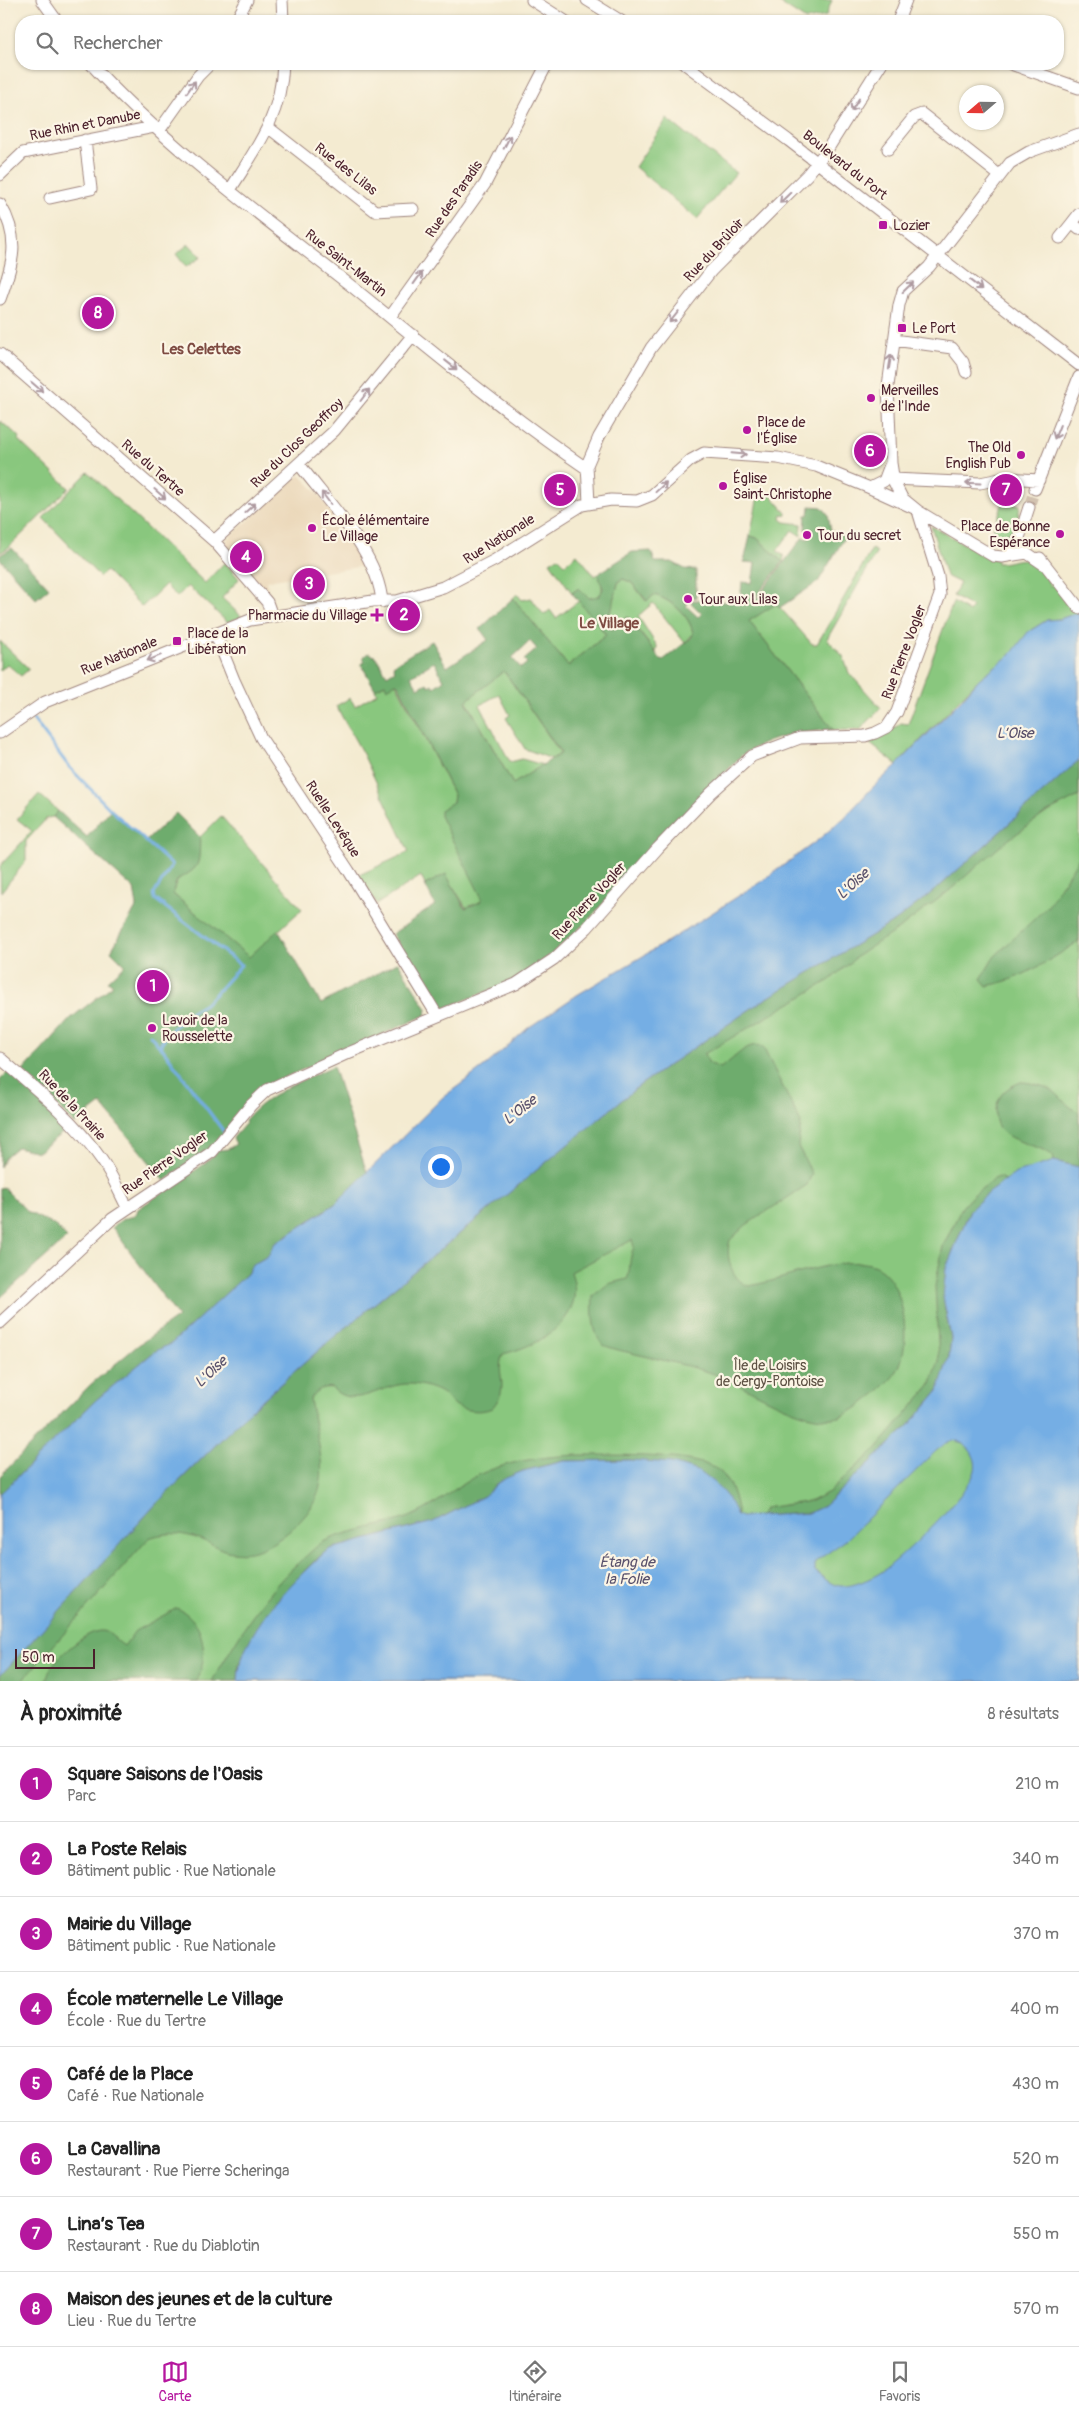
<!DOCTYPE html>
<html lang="fr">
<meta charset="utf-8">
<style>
:root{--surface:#fff;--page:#f6f6f6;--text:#222;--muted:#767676;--line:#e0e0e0;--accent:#b5179e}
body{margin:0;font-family:Pangolin,sans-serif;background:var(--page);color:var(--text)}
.compass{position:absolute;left:959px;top:85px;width:45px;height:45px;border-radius:50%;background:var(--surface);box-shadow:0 1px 4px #0004;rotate:250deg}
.scale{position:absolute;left:15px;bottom:12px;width:80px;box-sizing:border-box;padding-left:5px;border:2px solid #4a1f2b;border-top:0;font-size:14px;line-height:18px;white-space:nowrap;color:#4a1f2b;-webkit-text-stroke:4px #fcf5e5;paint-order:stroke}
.you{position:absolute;left:440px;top:1166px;width:18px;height:18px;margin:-12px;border:4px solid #fff;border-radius:50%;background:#1a73e8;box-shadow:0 0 0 8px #1a73e833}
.badge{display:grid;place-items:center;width:32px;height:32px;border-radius:50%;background:var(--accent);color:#fff;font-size:16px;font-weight:700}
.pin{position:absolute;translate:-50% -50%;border:2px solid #fff;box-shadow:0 1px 5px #0006}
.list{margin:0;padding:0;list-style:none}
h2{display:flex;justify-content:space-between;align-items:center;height:65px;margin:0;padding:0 20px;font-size:21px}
h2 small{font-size:16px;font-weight:400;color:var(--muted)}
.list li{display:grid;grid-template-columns:32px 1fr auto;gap:15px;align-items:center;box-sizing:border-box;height:75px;padding:0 20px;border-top:1px solid var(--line)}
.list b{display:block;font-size:19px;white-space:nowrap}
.list p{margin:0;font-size:16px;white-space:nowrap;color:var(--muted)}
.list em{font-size:16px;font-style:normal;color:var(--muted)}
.icon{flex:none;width:28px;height:28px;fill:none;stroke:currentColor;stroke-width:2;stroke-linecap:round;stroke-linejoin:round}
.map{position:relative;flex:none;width:1079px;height:1681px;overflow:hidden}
.search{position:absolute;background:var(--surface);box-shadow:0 1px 4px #0004;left:15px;right:15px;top:15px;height:55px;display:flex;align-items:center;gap:12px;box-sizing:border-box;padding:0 18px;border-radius:20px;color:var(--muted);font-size:19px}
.sheet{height:665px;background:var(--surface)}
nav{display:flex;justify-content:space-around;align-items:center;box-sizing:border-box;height:70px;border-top:1px solid var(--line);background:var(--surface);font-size:14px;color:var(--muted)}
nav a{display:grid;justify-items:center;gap:2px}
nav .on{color:var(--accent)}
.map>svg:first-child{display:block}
.built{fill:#ebd8ba}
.green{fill:#89c77e;stroke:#6a7354}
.forest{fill:#6eac6d;stroke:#5c664c;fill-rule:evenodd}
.water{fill:#74aee4;stroke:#5f6688;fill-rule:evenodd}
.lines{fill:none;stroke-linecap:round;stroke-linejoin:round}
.stream{stroke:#74aee4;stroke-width:3}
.minor-tunnel{stroke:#d2c2b0;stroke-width:11;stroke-dasharray:11 5.5;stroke-linecap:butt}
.minor-casing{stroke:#9f857e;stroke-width:13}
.minor{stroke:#fff;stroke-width:11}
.oneway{stroke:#ae9aa0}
.poi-dot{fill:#b5179e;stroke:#fcf5e5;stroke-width:2}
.labels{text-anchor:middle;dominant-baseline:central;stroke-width:4.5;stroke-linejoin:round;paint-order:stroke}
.street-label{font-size:14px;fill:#4a1f2b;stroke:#fcf5e5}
.poi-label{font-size:14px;fill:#4a1f2b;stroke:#fcf5e5;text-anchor:start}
.park-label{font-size:14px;fill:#5d5144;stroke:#fcf5e5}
.neighbourhood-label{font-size:15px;font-weight:bold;fill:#7e4b42;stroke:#fcf5e5}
.water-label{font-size:15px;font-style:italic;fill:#59516c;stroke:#fcf5e5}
</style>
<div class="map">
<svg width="1079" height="1681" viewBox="0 0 1079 1681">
<rect width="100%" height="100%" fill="#fcf5e5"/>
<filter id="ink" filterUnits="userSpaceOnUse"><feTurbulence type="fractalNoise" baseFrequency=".02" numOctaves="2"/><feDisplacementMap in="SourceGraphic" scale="10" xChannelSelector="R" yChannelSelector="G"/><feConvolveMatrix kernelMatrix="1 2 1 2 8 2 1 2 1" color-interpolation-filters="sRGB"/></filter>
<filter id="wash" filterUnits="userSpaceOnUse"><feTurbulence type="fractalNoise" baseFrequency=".0096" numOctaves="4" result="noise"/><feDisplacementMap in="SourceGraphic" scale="20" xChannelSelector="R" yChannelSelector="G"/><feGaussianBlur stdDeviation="1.12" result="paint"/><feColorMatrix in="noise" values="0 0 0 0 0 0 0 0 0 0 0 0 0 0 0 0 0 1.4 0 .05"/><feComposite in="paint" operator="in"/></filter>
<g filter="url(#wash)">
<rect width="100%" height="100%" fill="#f4ebd1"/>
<!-- built -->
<path class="built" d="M300,475L313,488L343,527L353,549L364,566L321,573L320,571H314V574L266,581L268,587L263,588L228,547L227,539Z"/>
<!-- green -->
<path class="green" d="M775,0H832L826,16L806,20Z
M667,119L736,173L697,219L635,167Z
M189,244L201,257L186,267L176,254Z
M0,421L20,437L18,440L69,488L8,548L0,553Z
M88,472L205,583L225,562L239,579L222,598L242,617L227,622L188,586L177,597L165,585L142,607L106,571L100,577L43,518Z
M763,493H769L786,512V515L782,514L781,519L785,522L802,524L801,536L792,530L777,551L784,556L783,562L757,538L750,536L758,496Z
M1003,503L1020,505C1017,523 1015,550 989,540Z
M931,526L970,547L982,556L997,560V563C1017,563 1024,551 1040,571C1044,576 1049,581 1050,586L1054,584L1077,613L1060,619L1047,620L1031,630L1011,655L979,679L897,765L868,742L888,733L901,723L908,724L953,602L969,612L972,607L953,596L960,583L946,576Z
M872,549L877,552L827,639L843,656L849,673L881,708L860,730H833L749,621L776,603L812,644H817Z
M577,554L595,576L598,574L602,581V593L596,598H589L579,588L572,593L550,562L558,557L565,564Z
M623,579L631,582L646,601L654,595C670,599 691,616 693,634L685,643L653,603L638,616L657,646L656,653L628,617L612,630C604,616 611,614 614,601C616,594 616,587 619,581Z
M517,594L522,600L531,598L544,615L550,610L556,618L579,601L606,635L568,666L513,598Z
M0,641L29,669L21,676L7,664L0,671Z
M504,671L561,754L552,759L525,749L506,718L510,715L499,694L480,705L510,762L522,759L543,765L513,784L466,700Z
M396,683L454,795L453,802L482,898L480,902L467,909L446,875L425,885L421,876L377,904L359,875L409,852L363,754L336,706L350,698L355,706L377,693L375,689L385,684Z
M1079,760V1681H0V1676L455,1235L826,962L898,919L940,886Z
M39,794L58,811L53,817L47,818L26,841V861L1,892L0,866L32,831L17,819Z
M221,816L302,909L249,958L173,894C175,877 187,873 198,862L200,837Z"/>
<!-- forest -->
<path class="forest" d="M810,506L822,507L828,514L831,530L845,537L818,582L779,608L776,604L749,621L833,730C800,731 770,737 742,755L637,864L589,920L548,957L520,979L439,1010L392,934L435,905L425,885L446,874L465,908L480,902L482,898L440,816V810L453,802L454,795L398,684L396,683L387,688L385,684L375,689L361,664L365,662L363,657L369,653L376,657L387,675L395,670L393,665L432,641L447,667L488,640L480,629L513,598L568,666L606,635L572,593L579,588L589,598L599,596L603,589L598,574L632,552L651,551L655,562H672L685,569L696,570V598L689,595L684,599L688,604L686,606L698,617L702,614L691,603L693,600L740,603L742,582L752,583L755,563L744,562L750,536L757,538L783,562L754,599L755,601L803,537L807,539L811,537L810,531L805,530L806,515H809ZM623,579L631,582L647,601L654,595C670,599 691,616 693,634L691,638L662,661L627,617L612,630C603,617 611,613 614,601C616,594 616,588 619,581ZM530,641L537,649L524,660L527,663L521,668L512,658ZM434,662L444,680L434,687L432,684L429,686L427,683L418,688L411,676ZM504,671L561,753L513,784L466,701Z
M12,548L49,588L36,599L0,559V555Z
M1079,760V796L1046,813L1005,842L950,890L903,926L859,955L830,980L704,1054L709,1063L720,1068C733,1061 748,1039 763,1047L801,1123L798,1146L812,1174L807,1185L746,1225L730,1240C725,1256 731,1279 748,1286C783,1281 837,1256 870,1264C905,1273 913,1344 897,1371C888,1386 851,1416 834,1418C799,1422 750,1387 717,1375C692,1366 666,1361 640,1355C628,1352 615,1350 603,1345C592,1335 592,1310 593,1296L608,1284L627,1279C631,1272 628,1259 634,1247L632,1240L571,1272C588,1318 541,1345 503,1354C494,1376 512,1385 492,1408C481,1413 464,1411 455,1405C450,1401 446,1395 440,1392C433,1388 419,1384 411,1384C382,1382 356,1412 332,1388C323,1386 314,1391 310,1399C320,1460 340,1493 282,1537C266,1548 252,1555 233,1552C222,1551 214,1545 204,1541C185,1533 169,1531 149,1538L22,1681H0V1676L4,1671L157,1503L253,1408L328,1342L640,1085L759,1003L898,919L940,886Z
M111,809L146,841L176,813L200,837C199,846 201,861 195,868C183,880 176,873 173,894L249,957L278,930L321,1004L398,962L427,1009L426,1015L272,1083L213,1146L165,1181L101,1104L75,1124L23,1071L71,1018L113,985L108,981L125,965L111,951L137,906L134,889L53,817L58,811L87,837Z
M1079,858V941C1049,961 1023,979 987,986L981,979L994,957L1048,906Z
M333,1066L367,1173L335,1204L274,1244L268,1256L252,1265L247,1274L172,1343L154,1352L96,1400L0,1494V1476L90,1385L137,1346L178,1317L112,1227C116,1225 119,1221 123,1219C131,1215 135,1220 138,1209L203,1165L219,1150L228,1149L236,1144L233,1138L246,1123L245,1120C268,1093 301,1081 333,1066Z
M10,1070L70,1127L38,1152L17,1147L5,1157L0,1167V1080Z
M1021,1082C1031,1082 1050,1087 1058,1095C1065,1102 1070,1108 1079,1112V1167L1054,1161L1053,1156C1036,1141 989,1143 996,1109C999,1093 1006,1088 1021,1082Z
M999,1177L1005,1180L970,1210L946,1268L945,1309L951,1338L949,1357L938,1391L908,1427L824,1506L809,1513L761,1516L764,1508L811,1501L829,1492L876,1449L930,1386L939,1361L935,1286L943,1246L962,1207L972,1196L994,1179Z
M3,1187L28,1212L56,1226L67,1238L0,1298V1188Z
M581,1455C611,1455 690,1454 715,1468C730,1476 736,1500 738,1515L630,1460L564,1461L523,1471L498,1483L484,1496L433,1522L330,1549C295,1571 263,1629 239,1664L238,1681H212C239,1636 264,1591 305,1557C311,1552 318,1544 325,1541C353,1528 388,1527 416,1514C436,1505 452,1490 471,1479C502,1461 545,1456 581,1455Z
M177,1608C205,1621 209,1654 197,1681H46C48,1676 49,1671 52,1666C60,1655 87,1630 102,1631C111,1632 116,1641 124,1646L135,1631Z"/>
<!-- water -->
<path class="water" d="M1079,612V760L940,886L898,919L759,1003L640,1085L328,1342L253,1408L157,1503L0,1676V1494L96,1400L154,1352L172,1343L247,1274L252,1265L268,1256L274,1244L335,1204L442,1098L484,1067L528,1028L577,995L665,943L762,881L818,840L844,818L872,788L897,765L961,700L979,679L1011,654L1028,632L1047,620L1060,619Z
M1054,1161L1079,1167V1681H238C239,1634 290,1584 324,1553L330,1549L433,1522L484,1496L498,1483L506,1478L523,1471L564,1461L630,1460L672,1463L685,1467L700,1472L717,1485L728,1498L737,1515L742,1517L809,1513L824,1506L908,1427L938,1391L949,1357L951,1338L943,1297L946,1268L970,1210L989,1192L1016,1173ZM953,1440C966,1442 978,1456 975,1470C972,1491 899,1561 880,1573C870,1579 852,1587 841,1586C831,1586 822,1576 815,1571V1562L846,1540L936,1451L946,1443Z"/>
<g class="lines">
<!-- stream -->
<path class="stream" d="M33,719L70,768L111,810L172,865L154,894L155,899L241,965L216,993L205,1004L183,1017L161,1043L162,1048L224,1132
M150,1035L161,1048"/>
</g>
</g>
<g filter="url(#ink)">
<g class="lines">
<!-- minor-tunnel -->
<path class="minor-tunnel" d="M1029,507L1035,489"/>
<!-- minor casing -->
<g class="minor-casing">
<path id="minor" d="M42,0L57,21
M282,0L283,21
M532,0L565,21
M587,0L621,21
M236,21L247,0
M898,21L906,0
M91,64C168,148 261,215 350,285C427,347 504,412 586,468
M685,64L788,140L1079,365
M1011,64L1079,88
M269,128L375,211L413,209
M159,131L198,76L210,64
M888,149L914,117L922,114L999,175
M0,175L23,153L154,127
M230,190C257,147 281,117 283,64
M50,198L91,189L85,140
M0,204C21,239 13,264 0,299
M1079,214L1072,223L1079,229
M1060,238L1072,223
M390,317L485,184L547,64
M894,340L952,348L963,362L966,372
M0,354L214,541L267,602L272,616
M299,464C328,503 378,552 382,602
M893,479L980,483L1005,478L1039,480
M870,488L884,481L890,465
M1035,489L1079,377
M589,503L587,465L599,437L651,348L711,271L807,175L827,150L881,64
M214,541L334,431L413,335
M1009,549L1019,538L1029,507
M1040,558L1079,608
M1043,564L1027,553L1002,557L993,556L918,511L902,498L894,482L891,463L888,386L899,305L903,291L929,267L1010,163L1029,152L1079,134
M215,633L234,680L261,738L349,871L437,1015
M0,733L45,702L250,620L373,601H397L443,587L495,560L582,505L611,500L637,501L652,495L691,460L704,453L778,458L816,466L870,488L914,508
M0,1058C36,1089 74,1120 101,1159C112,1174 119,1192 127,1207
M0,1323L112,1219L212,1152L251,1105L267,1090L348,1053L516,984L554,959L587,928L658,848L711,793L752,756L800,738L865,736L875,733L887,727L897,712L940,595L938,576L918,511"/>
</g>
<!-- minor -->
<use href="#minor" class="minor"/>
</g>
<!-- one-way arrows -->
<defs><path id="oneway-shaft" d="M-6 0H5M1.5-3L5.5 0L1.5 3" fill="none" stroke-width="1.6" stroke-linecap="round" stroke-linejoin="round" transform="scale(1.25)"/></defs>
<g class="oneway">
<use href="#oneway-shaft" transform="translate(191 87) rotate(-55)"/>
<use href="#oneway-shaft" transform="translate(855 105) rotate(122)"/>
<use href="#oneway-shaft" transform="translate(507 142) rotate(-63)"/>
<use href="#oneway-shaft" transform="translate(785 198) rotate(136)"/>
<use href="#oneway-shaft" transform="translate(418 278) rotate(-54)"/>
<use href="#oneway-shaft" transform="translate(976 285) rotate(38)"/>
<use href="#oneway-shaft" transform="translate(908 287) rotate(-44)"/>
<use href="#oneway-shaft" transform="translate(674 317) rotate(129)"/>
<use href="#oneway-shaft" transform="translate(890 362) rotate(-81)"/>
<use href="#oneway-shaft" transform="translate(451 365) rotate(38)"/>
<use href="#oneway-shaft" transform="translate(37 387) rotate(41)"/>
<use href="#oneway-shaft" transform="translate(365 395) rotate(-53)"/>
<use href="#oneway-shaft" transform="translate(1057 432) rotate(112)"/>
<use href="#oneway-shaft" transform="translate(739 454) rotate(5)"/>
<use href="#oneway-shaft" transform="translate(973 483) rotate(-177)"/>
<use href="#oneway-shaft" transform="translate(661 487) rotate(-43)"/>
<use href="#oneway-shaft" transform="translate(160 494) rotate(41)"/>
<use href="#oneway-shaft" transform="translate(326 498) rotate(-127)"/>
<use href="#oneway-shaft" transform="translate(250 508) rotate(-42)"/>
<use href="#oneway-shaft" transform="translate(154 658) rotate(158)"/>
</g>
</g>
<!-- markers -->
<g class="poi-dot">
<rect x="878" y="220" width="10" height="10" rx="2.5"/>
<rect x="897" y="323" width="10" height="10" rx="2.5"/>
<circle cx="871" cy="398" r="5"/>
<circle cx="747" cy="430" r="5"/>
<circle cx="1021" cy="455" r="5"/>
<circle cx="723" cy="486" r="5"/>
<circle cx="312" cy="528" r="5"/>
<circle cx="1060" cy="534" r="5"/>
<circle cx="807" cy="535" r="5"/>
<circle cx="688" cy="599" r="5"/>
<path d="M374.5 607.5h5v5h5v5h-5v5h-5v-5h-5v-5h5z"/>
<rect x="172" y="636" width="10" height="10" rx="2.5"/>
<circle cx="152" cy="1028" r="5"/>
</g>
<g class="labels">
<!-- street labels -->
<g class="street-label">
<text transform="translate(85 125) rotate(-11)">Rue Rhin et Danube</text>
<text transform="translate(845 165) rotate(38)">Boulevard du Port</text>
<text transform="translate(346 169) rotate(38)">Rue des Lilas</text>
<text transform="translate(454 199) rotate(-56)">Rue des Paradis</text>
<text transform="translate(714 250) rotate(-47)">Rue du Brûloir</text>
<text transform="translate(346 263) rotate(38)">Rue Saint-Martin</text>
<text transform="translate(297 443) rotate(-44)">Rue du Clos Geoffroy</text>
<text transform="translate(153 468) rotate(41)">Rue du Tertre</text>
<text transform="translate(499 539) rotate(-32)">Rue Nationale</text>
<text transform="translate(904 652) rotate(-69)">Rue Pierre Vogler</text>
<text transform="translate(119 656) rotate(-22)">Rue Nationale</text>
<text transform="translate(333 819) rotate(57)">Ruelle Levêque</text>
<text transform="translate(589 901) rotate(-47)">Rue Pierre Vogler</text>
<text transform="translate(72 1105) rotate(47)">Rue de la Prairie</text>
<text transform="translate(165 1163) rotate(-35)">Rue Pierre Vogler</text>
</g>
<!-- poi labels -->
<g class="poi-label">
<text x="893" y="225">Lozier</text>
<text x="912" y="328">Le Port</text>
<text x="881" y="390">Merveilles<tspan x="881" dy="16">de l'Inde</tspan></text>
<text x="757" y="422">Place de<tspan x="757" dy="16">l'Église</tspan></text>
<text x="1011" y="447" text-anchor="end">The Old<tspan x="1011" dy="16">English Pub</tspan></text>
<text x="733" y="478">Église<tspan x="733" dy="16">Saint-Christophe</tspan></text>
<text x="322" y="520">École élémentaire<tspan x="322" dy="16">Le Village</tspan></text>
<text x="1050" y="526" text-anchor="end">Place de Bonne<tspan x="1050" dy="16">Espérance</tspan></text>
<text x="817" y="535">Tour du secret</text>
<text x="698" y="599">Tour aux Lilas</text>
<text x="367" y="615" text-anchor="end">Pharmacie du Village</text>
<text x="187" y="633">Place de la<tspan x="187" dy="16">Libération</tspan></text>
<text x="162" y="1020">Lavoir de la<tspan x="162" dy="16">Rousselette</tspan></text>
</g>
<!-- park labels -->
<g class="park-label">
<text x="770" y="1365">Île de Loisirs<tspan x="770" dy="16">de Cergy-Pontoise</tspan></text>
</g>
<!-- neighbourhood labels -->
<g class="neighbourhood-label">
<text x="201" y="349">Les Celettes</text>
<text x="609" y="623">Le Village</text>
</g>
<!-- water labels -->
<g class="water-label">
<text x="1015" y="733">L’Oise</text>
<text transform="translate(853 884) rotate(-42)">L'Oise</text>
<text transform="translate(520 1110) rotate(-38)">L'Oise</text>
<text transform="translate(211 1372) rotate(-43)">L'Oise</text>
<text x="627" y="1562">Étang de<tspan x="627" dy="17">la Folie</tspan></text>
</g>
</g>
</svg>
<svg class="compass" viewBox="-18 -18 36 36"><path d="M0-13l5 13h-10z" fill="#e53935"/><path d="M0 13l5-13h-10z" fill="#767676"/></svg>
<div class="scale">50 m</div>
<div class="you"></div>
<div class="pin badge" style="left:153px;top:986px">1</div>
<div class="pin badge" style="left:404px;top:615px">2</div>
<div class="pin badge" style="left:309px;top:584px">3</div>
<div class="pin badge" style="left:246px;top:557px">4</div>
<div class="pin badge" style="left:560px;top:490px">5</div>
<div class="pin badge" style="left:870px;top:451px">6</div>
<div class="pin badge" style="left:1006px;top:490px">7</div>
<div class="pin badge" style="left:98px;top:313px">8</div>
<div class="search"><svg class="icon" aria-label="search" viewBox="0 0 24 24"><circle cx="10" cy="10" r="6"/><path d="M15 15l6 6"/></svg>Rechercher</div>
</div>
<section class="sheet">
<h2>À proximité<small>8 résultats</small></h2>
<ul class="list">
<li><span class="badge">1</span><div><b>Square Saisons de l'Oasis</b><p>Parc</p></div><em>210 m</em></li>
<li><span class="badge">2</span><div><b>La Poste Relais</b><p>Bâtiment public · Rue Nationale</p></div><em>340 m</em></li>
<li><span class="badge">3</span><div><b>Mairie du Village</b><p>Bâtiment public · Rue Nationale</p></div><em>370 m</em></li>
<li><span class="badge">4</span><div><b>École maternelle Le Village</b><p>École · Rue du Tertre</p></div><em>400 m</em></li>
<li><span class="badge">5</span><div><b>Café de la Place</b><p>Café · Rue Nationale</p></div><em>430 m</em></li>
<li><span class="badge">6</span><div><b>La Cavallina</b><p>Restaurant · Rue Pierre Scheringa</p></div><em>520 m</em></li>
<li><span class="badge">7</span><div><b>Lina’s Tea</b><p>Restaurant · Rue du Diablotin</p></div><em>550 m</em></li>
<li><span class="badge">8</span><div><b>Maison des jeunes et de la culture</b><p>Lieu · Rue du Tertre</p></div><em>570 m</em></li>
</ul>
</section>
<nav>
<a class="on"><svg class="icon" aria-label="map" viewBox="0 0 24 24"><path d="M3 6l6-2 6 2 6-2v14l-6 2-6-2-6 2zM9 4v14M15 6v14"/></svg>Carte</a>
<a><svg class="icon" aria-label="directions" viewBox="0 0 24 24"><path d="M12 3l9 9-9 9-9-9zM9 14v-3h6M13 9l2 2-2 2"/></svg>Itinéraire</a>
<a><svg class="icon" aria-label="saved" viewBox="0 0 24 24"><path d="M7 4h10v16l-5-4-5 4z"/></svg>Favoris</a>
</nav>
